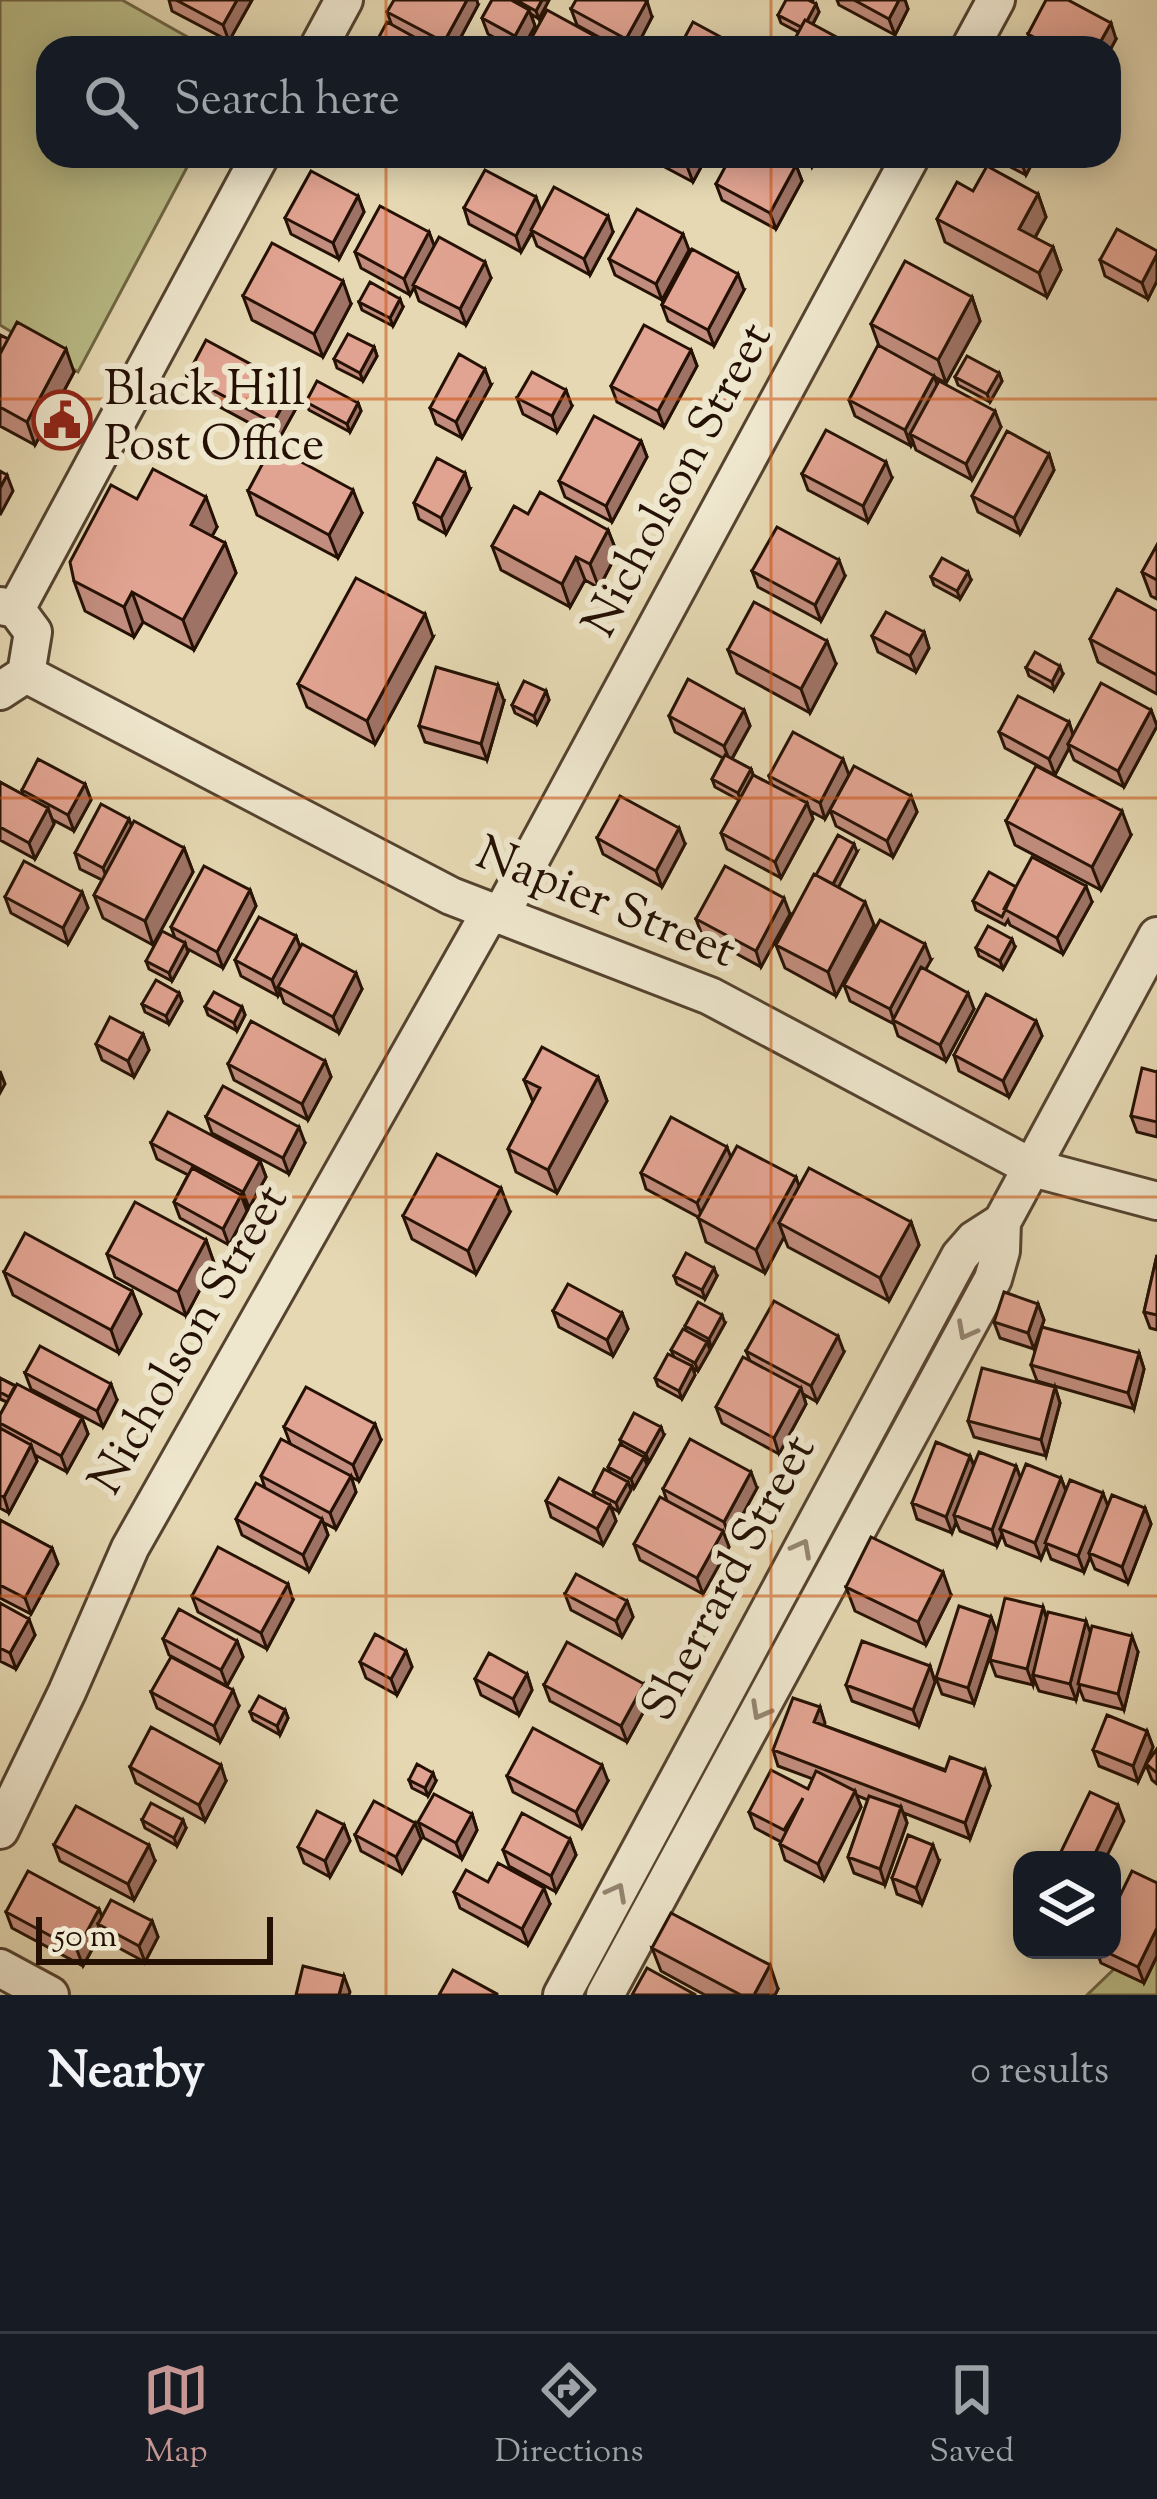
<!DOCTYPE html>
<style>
:root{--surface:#171b24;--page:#20242c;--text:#f1f3f6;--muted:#9ea1a6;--line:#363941;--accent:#c59692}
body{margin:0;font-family:"Sorts Mill Goudy",serif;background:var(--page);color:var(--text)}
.controls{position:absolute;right:36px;bottom:36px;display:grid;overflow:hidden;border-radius:24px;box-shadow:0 6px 30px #0003}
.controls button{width:108px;height:108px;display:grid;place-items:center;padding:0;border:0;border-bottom:3px solid var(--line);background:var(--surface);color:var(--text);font:60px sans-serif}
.scale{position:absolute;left:36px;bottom:30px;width:237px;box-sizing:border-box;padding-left:12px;border:6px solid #251104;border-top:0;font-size:33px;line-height:42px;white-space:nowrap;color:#251104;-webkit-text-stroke:9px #eee6cd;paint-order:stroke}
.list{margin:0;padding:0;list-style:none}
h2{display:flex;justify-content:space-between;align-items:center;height:156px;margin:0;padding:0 48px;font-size:51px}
h2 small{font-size:39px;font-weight:400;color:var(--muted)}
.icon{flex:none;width:66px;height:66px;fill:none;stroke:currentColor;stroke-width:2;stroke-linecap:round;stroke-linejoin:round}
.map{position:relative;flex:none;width:1157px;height:1995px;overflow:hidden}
.search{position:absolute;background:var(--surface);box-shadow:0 6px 30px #0003;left:36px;right:36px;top:36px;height:132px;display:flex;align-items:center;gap:30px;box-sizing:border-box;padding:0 42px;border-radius:36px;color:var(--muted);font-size:45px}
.sheet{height:336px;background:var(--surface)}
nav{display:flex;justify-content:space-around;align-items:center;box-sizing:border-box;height:168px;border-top:3px solid var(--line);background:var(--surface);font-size:33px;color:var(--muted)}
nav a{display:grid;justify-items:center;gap:6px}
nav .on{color:var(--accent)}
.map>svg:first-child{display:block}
.green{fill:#babd88;stroke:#706746;stroke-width:3}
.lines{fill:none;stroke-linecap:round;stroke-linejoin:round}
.minor-casing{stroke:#554330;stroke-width:42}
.minor{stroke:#eee6cd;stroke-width:36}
.wall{fill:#c28d7e;stroke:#251104;stroke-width:3}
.shaded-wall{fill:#9e7366;stroke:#251104;stroke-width:3}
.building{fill:#e2a492;stroke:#251104;stroke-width:3}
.oneway{stroke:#948673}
.grid{fill:none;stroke:#cb4e0b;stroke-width:3;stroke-opacity:0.55}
.labels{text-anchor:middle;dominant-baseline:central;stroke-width:12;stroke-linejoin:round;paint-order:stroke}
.poi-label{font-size:48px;fill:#251104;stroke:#eee6cd;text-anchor:start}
.street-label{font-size:48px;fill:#251104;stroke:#eee6cd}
</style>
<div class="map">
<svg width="1157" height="1995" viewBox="0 0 1157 1995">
<rect width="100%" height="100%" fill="#e5d8b2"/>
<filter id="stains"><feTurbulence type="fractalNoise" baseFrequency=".00167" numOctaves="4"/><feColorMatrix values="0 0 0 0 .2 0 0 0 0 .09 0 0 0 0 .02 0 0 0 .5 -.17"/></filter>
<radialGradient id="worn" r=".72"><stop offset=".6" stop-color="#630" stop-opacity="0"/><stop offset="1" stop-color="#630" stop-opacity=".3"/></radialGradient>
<!-- green -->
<path class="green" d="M0,0H122L207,48H48V156H193L78,372L0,325Z
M1157,1921V1995H1087L1139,1945Z"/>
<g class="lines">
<!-- minor casing -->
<g class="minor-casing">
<path id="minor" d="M318,48L344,0
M970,48L996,0
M0,606L16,609L33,632L26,674L0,691
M16,609L260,156
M26,674L451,896L710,996L1033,1168L1157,1201
M500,916L911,156
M0,1830L67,1692L130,1548L490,912
M0,1968L50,1995
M562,1995L960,1256L974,1240L1002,1222L1157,936
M605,1995L993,1279L1001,1251L1002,1222"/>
</g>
<!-- minor -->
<use href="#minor" class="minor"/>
</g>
<!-- wall -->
<path class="wall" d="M169,0H252L229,41L172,11Z
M492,0H549L539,19L531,14L535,26L523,48H513L488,34L482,18Z
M813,0L812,2L819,12L813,24L798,32L781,23L778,15Z
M837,0H905L908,9L895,35L839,5Z
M478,5L455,48H373L392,26L387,12Z
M571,9L652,17L636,48H619L577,25Z
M1028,34L1116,39L1109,52V48H1033Z
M644,156H707L693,182Z
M792,156H818L812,167Z
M989,156H1036L1026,175Z
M796,165L802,181L776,229L722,200L716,184Z
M973,191L1038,194L1046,217L1035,238L1053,247L1061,270L1047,297L945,242L937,219Z
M358,196L364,212L339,259L291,234L285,218Z
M464,208L541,211L613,232L590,275L537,246L532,233L521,252L469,224Z
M429,232L434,246L491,278L466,325L419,301L414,287L410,295L361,268L355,252Z
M689,250L662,300L615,275L609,259Z
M1157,251V281L1148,299L1105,276L1100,260Z
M744,290L714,346L668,321L662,305Z
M243,296L351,304L323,357L252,320Z
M972,297L980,321L946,383L935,377L937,384L1001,427L972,480L916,450L913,442L911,446L855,416L849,400L879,346L871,324Z
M359,302L403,307L393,326L362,310Z
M0,335L74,372L35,445L0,426Z
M374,347L377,356L363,381L337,368L334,359Z
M691,350L697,366L664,427L617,402L611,386Z
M999,373L1002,381L990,402L958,385L955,377Z
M187,376L299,403L279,439L192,392Z
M491,385L462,438L436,424L430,408Z
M517,398L572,406L557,432L523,414Z
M306,402L358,403L361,411L350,432L309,410Z
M641,441L647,457L612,522L565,497L559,481Z
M1049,454L1054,470L1020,534L978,512L972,496Z
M802,474L892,478L868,522L808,490Z
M470,489L446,534L419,519L414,503Z
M248,491L362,513L338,558L257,515Z
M137,499L217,527L212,536L225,543L236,573L194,650L143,622L134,637L85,611L74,581Z
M528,514L608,530L617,553L599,588L585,580L570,607L501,570L492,546Z
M1157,545V599L1151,596L1142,572Z
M752,571L845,576L821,621L758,587Z
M931,577L971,580L960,599L934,585Z
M1157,611V694L1098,662L1090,639Z
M924,632L929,648L916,672L878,652L872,636Z
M433,637L375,744L307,707L298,684Z
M728,650L836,664L810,713L737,673Z
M1026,668L1063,674L1054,690L1029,676Z
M546,691L549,700L537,724L515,713L512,705Z
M504,701L487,760L425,742L419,726Z
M744,710L750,726L732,759L751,769L753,775L772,785L769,776L849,775L825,819L810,811L813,819L781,878L727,849L721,833L739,800L715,787L712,779L723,758L675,732L669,716Z
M1151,710L1157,726L1124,787L1074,760L1069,748L1055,775L1005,748L999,732L1069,722L1073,735Z
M0,782L23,795L22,790L85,784L91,800L74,831L53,820L54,824L35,859L0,840Z
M911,796L917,812L893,857L836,826L830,810Z
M129,819L131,826L184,848L193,872L153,945L103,918L94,895L102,880L80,869L75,853Z
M1006,821L1131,835L1101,890L1015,845Z
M597,838L685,844L662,887L603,854Z
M857,852L838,887L874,925L836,996L785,968L776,945L816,875Z
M1016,887L1092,902L1063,954L1010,925L1008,920L1005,925L976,910L973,901Z
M250,890L256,906L223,968L186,948L188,952L172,981L149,969L146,961L175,938L171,927Z
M82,892L88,908L68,944L11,913L5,897Z
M790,914L761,967L702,935L696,919Z
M296,936L300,948L362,989L339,1033L284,1003L280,992L278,996L241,976L235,960Z
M1015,947L1003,969L979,956L976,948Z
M931,960L925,969L974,1009L946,1061L898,1036L894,1024L850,1001L844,985Z
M179,993L182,1001L169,1024L145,1012L142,1004Z
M205,1007H242L245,1015L237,1031L208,1015Z
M1036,1021L1042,1036L1009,1097L959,1071L954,1055Z
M143,1034L149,1050L134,1077L102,1060L96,1044Z
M325,1061L331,1077L308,1120L234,1080L228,1064Z
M1157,1072V1137L1137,1132L1131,1116Z
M598,1077L607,1101L557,1193L516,1172L508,1149L533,1102L524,1080Z
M206,1117L305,1143L289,1174L212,1133Z
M151,1143L260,1161L266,1177L249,1208L245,1206L247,1211L229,1245L180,1218L174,1202L188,1175L157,1159Z
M730,1157L799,1186L911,1222L919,1245L889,1301L788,1247L784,1237L765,1273L706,1242L698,1217L646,1189L641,1173Z
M510,1212L476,1274L412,1239L403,1216Z
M206,1240L214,1263L186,1316L115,1277L107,1254Z
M1157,1255V1330L1150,1328L1144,1312Z
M4,1272L132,1291L141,1314L119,1353L13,1295Z
M674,1276H717L705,1299L677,1284Z
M1038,1304L1044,1320L1034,1349L1000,1338L994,1322Z
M553,1311L622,1313L628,1329L613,1356L559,1327Z
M725,1323L711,1348L708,1346L710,1350L698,1371L693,1368L695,1375L682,1399L658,1386L655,1378L674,1357L671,1350L686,1330L685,1326Z
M746,1351L844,1352L817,1402L803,1394L806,1404L779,1454L722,1423L716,1407L750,1361Z
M1139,1353L1144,1369L1134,1409L1037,1381L1031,1365Z
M25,1373L117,1400L103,1427L31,1389Z
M0,1378L82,1418L88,1434L67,1472L35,1455L37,1461L9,1513L0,1508V1415L7,1402L0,1399Z
M1055,1387L1060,1403L1046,1456L974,1437L968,1421Z
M284,1427L381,1440L359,1481L351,1477L356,1492L336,1529L324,1523L328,1535L309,1571L242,1535L236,1519L265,1488L261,1476L290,1443Z
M664,1435L649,1462L645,1460L647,1465L634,1488L629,1485L631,1490L619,1512L611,1507L616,1521L603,1545L551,1517L546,1501L595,1497L593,1491L610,1472L608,1467L622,1445L620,1440Z
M970,1456L974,1465L1016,1466L1020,1477L1061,1478L1066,1491L1108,1506L1145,1508L1151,1524L1128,1583L1095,1569L1090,1557L1084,1572L1051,1559L1046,1546L1041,1559L1006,1545L1002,1534L997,1546L960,1531L956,1522L952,1533L917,1519L912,1503Z
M757,1488L730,1538L724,1535L729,1547L703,1594L640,1560L634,1544L667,1501L663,1489Z
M0,1520L52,1548L58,1564L31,1614L0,1598Z
M846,1587L951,1595L926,1645L855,1611Z
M565,1594L627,1601L633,1617L622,1637L571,1610Z
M192,1596L293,1600L267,1649L198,1612Z
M0,1603L35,1635L16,1669L0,1661Z
M1043,1607L1047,1619L1138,1652L1124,1710L1084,1700L1079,1687L1076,1700L1039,1691L1034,1679L1033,1685L996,1676L990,1660L996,1638L974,1704L942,1694L936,1678L991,1617L997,1632Z
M163,1639L237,1641L243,1657L227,1686L169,1655Z
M406,1651L412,1667L397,1695L366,1678L360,1662Z
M930,1666L935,1682L919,1726L852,1701L846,1685Z
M527,1674L532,1690L519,1715L481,1695L475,1679Z
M544,1685L650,1700L627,1742L550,1701Z
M151,1692L239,1706L220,1742L157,1708Z
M820,1707L825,1726L990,1786L970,1839L904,1813L907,1823L885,1885L854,1873L848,1857L868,1800L856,1795L861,1807L824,1880L785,1860L780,1844L781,1842L755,1828L749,1812L808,1789L813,1779L778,1766L773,1750Z
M285,1710L288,1718L280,1735L253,1720L250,1712Z
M1147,1731L1153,1747L1146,1764L1157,1749V1784L1152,1780L1146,1765L1138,1782L1099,1766L1093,1750Z
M130,1767L226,1781L205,1821L136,1783Z
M507,1776L608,1781L582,1828L513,1792Z
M409,1780L436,1781L428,1796L412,1788Z
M472,1814L477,1830L462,1859L424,1838L418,1822Z
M142,1820L186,1828L177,1846L145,1828Z
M344,1825L350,1841L330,1877L304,1863L298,1847Z
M355,1835L421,1839L402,1873L361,1851Z
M570,1839L576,1855L556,1892L509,1866L503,1850Z
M54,1845L155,1861L134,1900L60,1861Z
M939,1861L922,1904L897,1894L892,1878Z
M488,1882L550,1904L528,1945L460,1908L454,1892Z
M1157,1883V1956L1144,1983L1101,1963L1096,1950H1112Z
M99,1909L102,1916L152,1921L158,1937L145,1962L104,1940L101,1933L83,1966L12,1928L6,1912Z
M652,1948L778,1989L775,1995H705L661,1971Z"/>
<!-- shaded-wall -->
<path class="shaded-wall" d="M237,0H252L229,41L223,25Z
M467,0H477L478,5L455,48H446L444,42Z
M542,0H549L539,19L536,11Z
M899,0H905L908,9L895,35L889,19Z
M647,1L652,17L636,48H630L626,39Z
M816,4L819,12L806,37L803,28Z
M529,10L535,26L523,48H519L515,36Z
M1111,23L1116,39L1109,52V48H1097Z
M692,156H707L693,182L687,166Z
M808,156H818L812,167Z
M1022,156H1036L1026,175L1020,159Z
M796,165L802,181L776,229L770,213Z
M1038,194L1046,217L1027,252L1019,229Z
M358,196L364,212L339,259L333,243Z
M536,197L542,213L521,252L516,236Z
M608,216L613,232L590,275L584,259Z
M429,232L435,248L410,295L404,279Z
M683,234L689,250L662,300L656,284Z
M1053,247L1061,270L1047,297L1039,273Z
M1157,254V281L1148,299L1142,283Z
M485,262L491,278L466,325L460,309Z
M738,274L744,290L714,346L708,330Z
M343,281L351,304L323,357L314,334Z
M972,297L980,321L946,383L938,360Z
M400,299L403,307L393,326L390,318Z
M374,347L377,356L363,381L360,373Z
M66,349L74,372L35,445L27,422Z
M691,350L697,366L664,427L658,411Z
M485,369L491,385L462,438L456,422Z
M999,373L1002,381L990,402L987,394Z
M934,376L940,392L910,434L913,442L911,446L905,430Z
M293,387L299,403L279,439L273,423Z
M566,390L572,406L557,432L552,416Z
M358,403L361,411L350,432L347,424Z
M995,411L1001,427L972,480L966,464Z
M641,441L647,457L612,522L606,506Z
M1049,454L1054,470L1020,534L1014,518Z
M886,462L892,478L868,522L863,506Z
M465,473L470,489L446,534L441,518Z
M7,475L13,491L0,515V488Z
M353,490L362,513L338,558L329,535Z
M206,497L217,527L202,555L191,525Z
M608,530L617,553L599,588L590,564Z
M225,543L236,573L194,650L183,620Z
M576,557L585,580L570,607L562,584Z
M839,560L845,576L821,621L815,605Z
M968,572L971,580L960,599L957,591Z
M132,592L143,622L134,637L124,607Z
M425,614L433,637L375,744L367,721Z
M924,632L929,648L916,672L910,656Z
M827,641L836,664L810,713L801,689Z
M1060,666L1063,674L1054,690L1052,682Z
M498,685L504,701L487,760L481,744Z
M546,691L549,700L537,724L534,716Z
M744,710L750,726L730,762L724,746Z
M1151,710L1157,726L1124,787L1118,771Z
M1069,722L1074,738L1068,744L1069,748L1055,775L1049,759Z
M843,759L849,775L825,819L820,803Z
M751,769L754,777L741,801L738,793Z
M85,784L91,800L74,831L68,815Z
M911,796L917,812L893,857L887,841Z
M807,803L813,819L781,878L775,862Z
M48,808L54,824L35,859L29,843Z
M1122,811L1131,835L1101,890L1092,867Z
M129,819L135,835L109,884L103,868Z
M679,828L685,844L662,887L656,871Z
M854,844L857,852L833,898L830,890Z
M184,848L193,872L153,945L145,921Z
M1086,886L1092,902L1063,954L1057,938Z
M250,890L256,906L223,968L217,952Z
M82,892L88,908L68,944L63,928Z
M784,898L790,914L761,967L756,951Z
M865,902L874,925L836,996L828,972Z
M296,936L302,952L278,987L280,992L278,996L272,980Z
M1012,939L1015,947L1003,969L1000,961Z
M185,943L188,952L172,981L169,973Z
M925,944L931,960L897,1022L894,1021L890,1009Z
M356,973L362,989L339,1033L333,1017Z
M179,993L182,1001L169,1024L166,1016Z
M968,993L974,1009L946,1061L940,1045Z
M242,1007L245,1015L237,1031L234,1023Z
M1036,1021L1042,1036L1009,1097L1003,1081Z
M143,1034L149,1050L134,1077L128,1061Z
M325,1061L331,1077L308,1120L302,1104Z
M0,1071L5,1084L0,1093Z
M598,1077L607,1101L557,1193L548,1170Z
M299,1127L305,1143L289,1174L283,1158Z
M727,1147L733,1163L703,1219L697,1203Z
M260,1161L266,1177L249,1208L243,1192Z
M796,1177L804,1200L779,1223L784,1237L765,1273L756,1250Z
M501,1188L510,1212L476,1274L468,1251Z
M241,1195L247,1211L229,1245L223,1229Z
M911,1222L919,1245L889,1301L880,1278Z
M206,1240L214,1263L186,1316L178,1292Z
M714,1268L717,1276L705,1299L702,1290Z
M132,1291L141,1314L119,1353L111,1330Z
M1038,1304L1044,1320L1034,1349L1028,1333Z
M622,1313L628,1329L613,1356L607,1340Z
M722,1315L725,1323L711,1348L709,1339Z
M838,1336L844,1352L817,1402L811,1386Z
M707,1342L710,1350L698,1371L695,1363Z
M1139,1353L1144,1369L1134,1409L1128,1393Z
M692,1366L695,1375L682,1399L679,1391Z
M111,1384L117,1400L103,1427L97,1411Z
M1055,1387L1060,1403L1046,1456L1041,1440Z
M801,1388L806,1404L779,1454L774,1438Z
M82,1418L88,1434L67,1472L61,1456Z
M375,1424L381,1440L359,1481L353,1465Z
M661,1427L664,1435L649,1462L646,1454Z
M31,1445L37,1461L9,1513L4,1497Z
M970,1456L976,1472L954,1515L956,1522L952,1533L946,1517Z
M644,1457L647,1465L634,1488L631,1479Z
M1016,1466L1022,1482L1000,1529L1002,1534L997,1546L992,1530Z
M751,1472L757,1488L730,1538L724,1522Z
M351,1476L356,1492L336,1529L330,1513Z
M1061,1478L1067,1494L1041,1559L1035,1543Z
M628,1482L631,1490L619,1512L616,1503Z
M1103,1493L1109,1509L1089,1553L1090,1557L1084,1572L1078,1556Z
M610,1505L616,1521L603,1545L597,1529Z
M1145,1508L1151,1524L1128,1583L1122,1567Z
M322,1519L328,1535L309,1571L303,1555Z
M723,1531L729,1547L703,1594L697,1578Z
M52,1548L58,1564L31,1614L25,1598Z
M943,1572L951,1595L926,1645L918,1622Z
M288,1584L293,1600L267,1649L261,1633Z
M627,1601L633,1617L622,1637L616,1621Z
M1043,1607L1048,1623L1033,1675L1034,1679L1033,1685L1027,1669Z
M991,1617L997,1633L974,1704L968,1688Z
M29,1619L35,1635L16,1669L10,1653Z
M1086,1621L1092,1637L1076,1700L1070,1684Z
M1132,1636L1138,1652L1124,1710L1118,1694Z
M237,1641L243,1657L227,1686L221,1670Z
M406,1651L412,1667L397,1695L391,1679Z
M930,1666L935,1682L919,1726L913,1710Z
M527,1674L532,1690L519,1715L513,1699Z
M644,1684L650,1700L627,1742L621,1726Z
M233,1690L239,1706L220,1742L214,1726Z
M820,1707L825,1723L820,1738L814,1722Z
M285,1710L288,1718L280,1735L277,1726Z
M1147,1731L1153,1747L1138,1782L1133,1766Z
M221,1765L226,1781L205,1821L199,1805Z
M602,1765L608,1781L582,1828L576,1812Z
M985,1770L990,1786L970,1839L965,1823Z
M433,1773L436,1781L428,1796L425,1788Z
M855,1791L861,1807L824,1880L818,1864Z
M1118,1805L1124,1821L1105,1860H1092Z
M901,1807L907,1823L885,1885L880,1869Z
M472,1814L477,1830L462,1859L456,1843Z
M183,1820L186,1828L177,1846L174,1838Z
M415,1823L421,1839L402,1873L396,1857Z
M344,1825L350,1841L330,1877L325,1861Z
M570,1839L576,1855L556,1892L551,1876Z
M149,1845L155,1861L134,1900L128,1884Z
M933,1845L939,1861L922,1904L916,1888Z
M544,1888L550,1904L528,1945L522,1929Z
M99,1909L105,1925L98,1924L101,1933L83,1966L77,1950Z
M152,1921L158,1937L145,1962L139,1946Z
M1157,1928V1956L1144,1983L1138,1967Z
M770,1965L778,1989L775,1995H754Z
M344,1976L350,1992L349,1995H339Z"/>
<!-- building -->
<path class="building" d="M176,0H237L223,25Z
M394,0H467L444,42L387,12Z
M492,0H511L529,10L515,36L482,18Z
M516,0H542L536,11Z
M576,0H644L647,1L626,39L571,9Z
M786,0H808L816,4L807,21L805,20L801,27L778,15Z
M854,0H899L889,19Z
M1046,0H1068L1111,23L1097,48H1054L1028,34Z
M547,10L611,45L610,48H526Z
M805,20L857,48H790Z
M387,22L434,48H373Z
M693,22L741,48H679Z
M668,156H692L687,166Z
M731,156H779L796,165L770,213L716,184Z
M987,166L1038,194L1019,229L1053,247L1039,273L937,219L957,182L973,191Z
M485,170L536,197L516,236L464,208Z
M311,171L358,196L333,243L285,218Z
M554,187L608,216L584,259L531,230Z
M380,206L429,232L404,279L355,252Z
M637,209L683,234L656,284L609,259Z
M1117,229L1157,251V254L1142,283L1100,260Z
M439,237L485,262L460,309L413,285Z
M272,243L343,281L314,334L243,296Z
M692,249L738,274L708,330L662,305Z
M905,261L972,297L938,360L871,324Z
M370,282L400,299L390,318L359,302Z
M17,322L66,349L27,422L0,407V354Z
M644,325L691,350L658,411L611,386Z
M348,334L374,347L360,373L334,359Z
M0,335L8,339L0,354Z
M206,340L293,387L273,423L187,376Z
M878,345L934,376L905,430L849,400Z
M459,354L485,369L456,422L430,408Z
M967,356L999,373L987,394L955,377Z
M532,372L566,390L552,416L517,398Z
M317,381L358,403L347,424L306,402Z
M939,381L995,411L966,464L910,434Z
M594,416L641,441L606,506L559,481Z
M826,430L886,462L863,506L802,474Z
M1007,431L1049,454L1014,518L972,496Z
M272,446L353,490L329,535L248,491Z
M437,458L465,473L441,518L414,503Z
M153,469L206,497L191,525L225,543L183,620L132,592L124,607L74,581L70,562L111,485L137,499Z
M0,471L7,475L0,488Z
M540,492L608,530L590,564L576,557L562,584L492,546L514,506L528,514Z
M777,527L839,560L815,605L752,571Z
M1157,545V580L1142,572Z
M942,558L968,572L957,591L931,577Z
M356,578L425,614L367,721L298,684Z
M1117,589L1157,611V675L1090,639Z
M754,602L827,641L801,689L728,650Z
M886,612L924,632L910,656L872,636Z
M1035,652L1060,666L1052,682L1026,668Z
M436,667L498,685L481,744L419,726Z
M688,679L744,710L724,746L669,716Z
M524,681L546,691L534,716L512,705Z
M1101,683L1151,710L1118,771L1068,744Z
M1018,696L1069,722L1049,759L999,732Z
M793,732L843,759L820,803L769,776Z
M725,755L751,769L738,793L712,779Z
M38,759L85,784L68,815L22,790Z
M854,766L911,796L887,841L830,810Z
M1036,766L1122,811L1092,867L1006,821Z
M753,775L807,803L775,862L721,833Z
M0,782L48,808L29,843L0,827Z
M620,796L679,828L656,871L597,838Z
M101,804L129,819L103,868L75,853Z
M134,821L184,848L145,921L94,895Z
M838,835L854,844L833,884L816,875Z
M1032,857L1086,886L1057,938L1004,909Z
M24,861L82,892L63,928L5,897Z
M204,866L250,890L217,952L171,927Z
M725,866L784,898L756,951L696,919Z
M989,872L1016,887L1002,917L973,901Z
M814,874L865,902L828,972L776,945Z
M259,917L296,936L272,980L235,960Z
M880,920L925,944L890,1009L844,985Z
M988,926L1012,939L1000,961L976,948Z
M162,931L185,943L169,973L146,961Z
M302,944L356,973L333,1017L278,987Z
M921,967L968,993L940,1045L893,1020Z
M156,980L179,993L166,1016L142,1004Z
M214,992L242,1007L234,1023L205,1007Z
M986,994L1036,1021L1003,1081L954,1055Z
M110,1017L143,1034L128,1061L96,1044Z
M251,1021L325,1061L302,1104L228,1064Z
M542,1047L598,1077L548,1170L508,1149L540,1088L524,1080Z
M1142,1068L1157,1072V1122L1131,1116Z
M223,1086L299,1127L283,1158L206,1117Z
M168,1112L260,1161L243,1192L151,1143Z
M671,1117L727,1147L697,1203L641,1173Z
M737,1146L796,1177L756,1250L698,1218Z
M437,1154L501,1188L468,1251L403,1216Z
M192,1168L241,1195L223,1229L174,1202Z
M809,1168L911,1222L880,1278L779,1223Z
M135,1202L206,1240L178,1292L107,1254Z
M25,1233L132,1291L111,1330L4,1272Z
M686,1253L714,1268L702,1290L674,1276Z
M1157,1255V1315L1144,1312Z
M568,1284L622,1313L607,1340L553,1311Z
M1004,1292L1038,1304L1028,1333L994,1322Z
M774,1301L838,1336L811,1386L746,1351Z
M698,1302L722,1315L709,1339L685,1326Z
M1042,1327L1139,1353L1128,1393L1031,1365Z
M683,1329L707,1342L695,1363L671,1350Z
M40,1346L111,1384L97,1411L25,1373Z
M668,1354L692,1366L679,1391L655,1378Z
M743,1357L801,1388L774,1438L716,1407Z
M982,1368L1055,1387L1041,1440L968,1421Z
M0,1378L15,1386L9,1397L0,1392Z
M17,1384L82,1418L61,1456L0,1423V1415Z
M306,1387L375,1424L353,1465L284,1427Z
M634,1413L661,1427L646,1454L620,1440Z
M0,1428L31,1445L4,1497L0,1495Z
M281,1439L351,1476L330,1513L261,1476Z
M690,1439L751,1472L724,1522L663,1489Z
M936,1442L970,1456L946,1517L912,1503Z
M620,1444L644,1457L631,1479L608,1467Z
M979,1452L1016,1466L992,1530L954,1515Z
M1026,1464L1061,1478L1035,1543L1000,1529Z
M604,1469L628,1482L616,1503L593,1491Z
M559,1478L610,1505L597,1529L546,1501Z
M1070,1480L1103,1493L1078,1556L1045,1543Z
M256,1483L322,1519L303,1555L236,1519Z
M1112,1495L1145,1508L1122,1567L1089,1553Z
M660,1497L723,1531L697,1578L634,1544Z
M0,1520L52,1548L25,1598L0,1585Z
M871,1537L943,1572L918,1622L846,1587Z
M218,1547L288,1584L261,1633L192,1596Z
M576,1574L627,1601L616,1621L565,1594Z
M1005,1598L1043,1607L1027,1669L990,1660Z
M0,1603L29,1619L10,1653L0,1648Z
M959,1606L991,1617L968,1688L936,1678Z
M179,1609L237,1641L221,1670L163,1639Z
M1048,1612L1086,1621L1070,1684L1033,1675Z
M1092,1626L1132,1636L1118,1694L1078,1684Z
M375,1634L406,1651L391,1679L360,1662Z
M862,1641L930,1666L913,1710L846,1685Z
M567,1642L644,1684L621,1726L544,1685Z
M489,1653L527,1674L513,1699L475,1679Z
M171,1657L233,1690L214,1726L151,1692Z
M259,1696L285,1710L277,1726L250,1712Z
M793,1698L820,1707L814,1722L945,1771L950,1757L985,1770L965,1823L773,1750Z
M1107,1715L1147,1731L1133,1766L1093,1750Z
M151,1727L221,1765L199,1805L130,1767Z
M533,1728L602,1765L576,1812L507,1776Z
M1157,1749V1773L1146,1764Z
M417,1764L433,1773L425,1788L409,1780Z
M771,1770L808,1789L816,1771L855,1791L818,1864L780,1844L803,1798L784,1830L749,1812Z
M1090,1792L1118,1805L1092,1860H1057Z
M434,1794L472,1814L456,1843L418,1822Z
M869,1796L901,1807L880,1869L848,1857Z
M374,1801L415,1823L396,1857L355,1835Z
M151,1803L183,1820L174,1838L142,1820Z
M76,1806L149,1845L128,1884L54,1845Z
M317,1811L344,1825L325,1861L298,1847Z
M522,1813L570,1839L551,1876L503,1850Z
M908,1835L933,1845L916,1888L892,1878Z
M498,1863L544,1888L522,1929L454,1892L466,1870L488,1882Z
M28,1871L99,1909L77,1950L6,1912Z
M1132,1871L1157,1883V1928L1138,1967L1102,1950H1112V1912Z
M111,1900L152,1921L139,1946L98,1924Z
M671,1913L770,1965L754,1995H741L652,1948Z
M303,1966L344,1976L339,1995H296Z
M647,1968L696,1995H632Z
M453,1970L497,1994V1995H439Z"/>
<!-- one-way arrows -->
<defs><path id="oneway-chevron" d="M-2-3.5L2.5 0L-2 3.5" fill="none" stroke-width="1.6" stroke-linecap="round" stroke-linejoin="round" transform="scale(3)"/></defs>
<g class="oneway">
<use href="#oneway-chevron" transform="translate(966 1331) rotate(118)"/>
<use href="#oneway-chevron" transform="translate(802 1548) rotate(-62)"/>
<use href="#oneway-chevron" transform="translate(760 1711) rotate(119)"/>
<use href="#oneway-chevron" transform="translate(617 1892) rotate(-62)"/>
</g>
<!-- grid -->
<path class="grid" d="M386,0V48M771,0V48M386,156V1995M771,156V1995M0,399H1157M0,798H1157M0,1197H1157M0,1596H1157"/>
<!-- icons -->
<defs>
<g id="civic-ring" transform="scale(3)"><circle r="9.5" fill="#eee6cd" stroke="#8f2418" stroke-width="1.5"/><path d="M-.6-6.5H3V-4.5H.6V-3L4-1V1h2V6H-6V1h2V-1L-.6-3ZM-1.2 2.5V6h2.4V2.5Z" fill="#8f2418"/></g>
</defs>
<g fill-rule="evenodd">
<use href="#civic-ring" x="62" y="420"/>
</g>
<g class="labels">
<!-- poi labels -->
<g class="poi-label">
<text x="104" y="392">Black Hill<tspan x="104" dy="55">Post Office</tspan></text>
</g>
<!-- street labels -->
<g class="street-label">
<text transform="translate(680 481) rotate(-62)">Nicholson Street</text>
<text transform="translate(605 905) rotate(22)">Napier Street</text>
<text transform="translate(191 1341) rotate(-60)">Nicholson Street</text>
<text transform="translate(731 1579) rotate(-62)">Sherrard Street</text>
</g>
</g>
<rect width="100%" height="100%" filter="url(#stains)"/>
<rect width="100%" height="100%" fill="url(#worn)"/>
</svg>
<div class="controls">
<button><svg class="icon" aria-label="layers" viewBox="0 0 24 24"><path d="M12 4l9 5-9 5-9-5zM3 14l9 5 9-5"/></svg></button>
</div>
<div class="scale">50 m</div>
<div class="search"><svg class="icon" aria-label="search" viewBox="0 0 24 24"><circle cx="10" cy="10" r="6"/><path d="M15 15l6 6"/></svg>Search here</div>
</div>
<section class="sheet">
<h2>Nearby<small>0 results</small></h2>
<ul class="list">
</ul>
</section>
<nav>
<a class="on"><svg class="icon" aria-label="map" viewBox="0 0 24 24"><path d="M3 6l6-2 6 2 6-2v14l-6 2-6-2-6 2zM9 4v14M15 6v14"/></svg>Map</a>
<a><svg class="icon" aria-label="directions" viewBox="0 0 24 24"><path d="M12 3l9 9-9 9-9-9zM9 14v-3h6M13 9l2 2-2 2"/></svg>Directions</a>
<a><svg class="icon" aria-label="saved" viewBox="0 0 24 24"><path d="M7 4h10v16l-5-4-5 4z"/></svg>Saved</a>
</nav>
